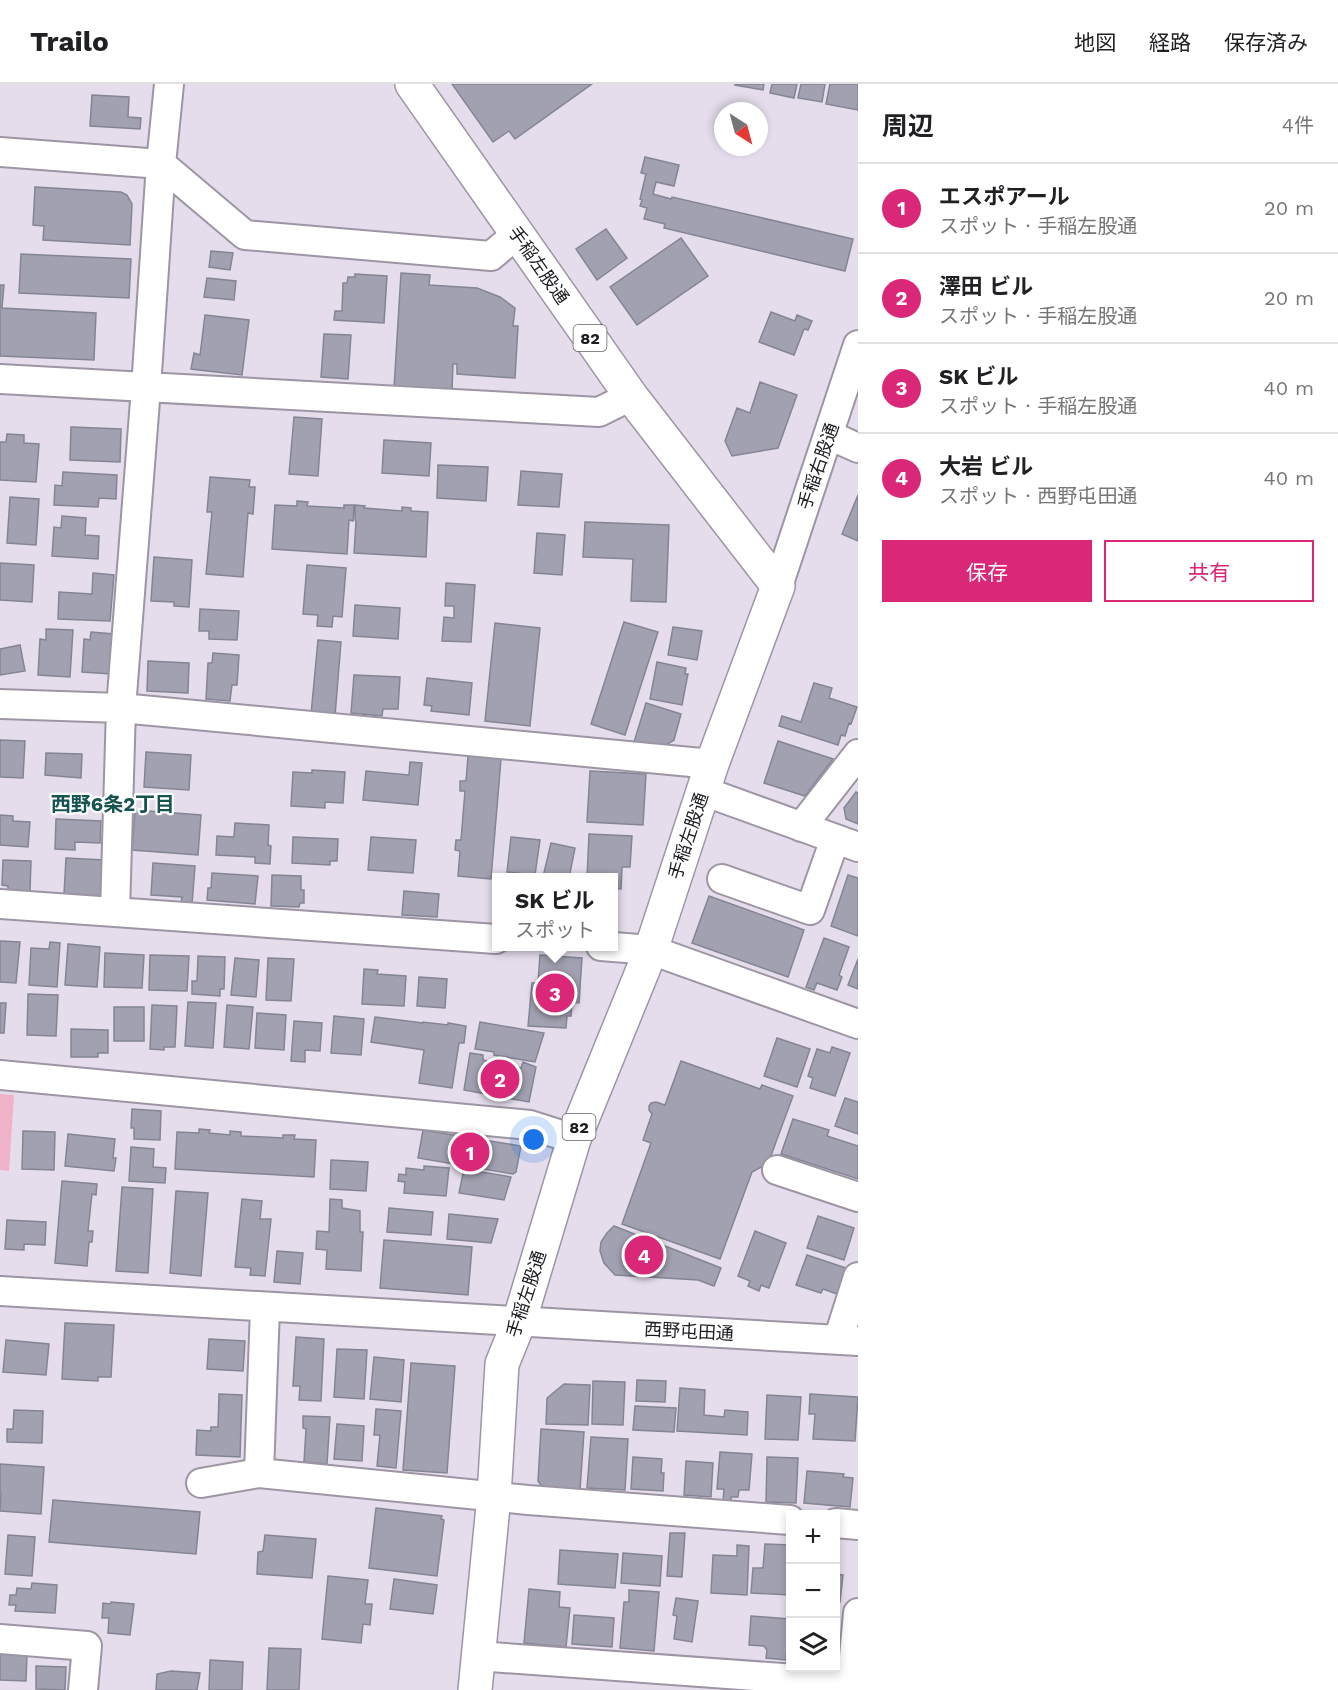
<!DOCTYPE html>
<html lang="ja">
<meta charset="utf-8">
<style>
:root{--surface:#fff;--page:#f6f6f6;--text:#202124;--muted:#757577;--line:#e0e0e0;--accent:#db2777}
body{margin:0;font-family:"Work Sans","Noto Sans JP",sans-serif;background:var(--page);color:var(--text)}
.controls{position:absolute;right:18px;bottom:18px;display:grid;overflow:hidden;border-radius:0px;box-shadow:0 3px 9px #0003}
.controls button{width:54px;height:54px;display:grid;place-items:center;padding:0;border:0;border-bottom:2px solid var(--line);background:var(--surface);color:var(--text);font:30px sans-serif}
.compass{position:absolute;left:714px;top:18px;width:54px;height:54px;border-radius:50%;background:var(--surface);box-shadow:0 3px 9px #0003;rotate:144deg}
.you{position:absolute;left:534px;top:1056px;width:21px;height:21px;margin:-15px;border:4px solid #fff;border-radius:50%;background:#1a73e8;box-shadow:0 0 0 9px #1a73e833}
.badge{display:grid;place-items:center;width:39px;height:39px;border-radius:50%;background:var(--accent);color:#fff;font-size:20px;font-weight:700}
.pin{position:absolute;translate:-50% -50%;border:3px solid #fff;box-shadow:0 2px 6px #0006}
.popup{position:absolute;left:492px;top:789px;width:126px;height:78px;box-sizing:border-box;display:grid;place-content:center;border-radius:0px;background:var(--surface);filter:drop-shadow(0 2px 4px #0005);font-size:20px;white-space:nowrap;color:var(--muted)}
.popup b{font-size:22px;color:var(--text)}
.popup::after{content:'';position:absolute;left:50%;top:100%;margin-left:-12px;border:12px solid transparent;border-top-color:var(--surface)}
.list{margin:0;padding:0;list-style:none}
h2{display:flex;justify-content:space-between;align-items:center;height:78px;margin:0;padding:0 24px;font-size:26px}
h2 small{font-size:20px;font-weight:400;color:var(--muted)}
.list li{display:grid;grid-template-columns:39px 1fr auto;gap:18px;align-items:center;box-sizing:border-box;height:90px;padding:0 24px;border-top:2px solid var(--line)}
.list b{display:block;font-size:22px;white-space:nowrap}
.list p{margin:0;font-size:20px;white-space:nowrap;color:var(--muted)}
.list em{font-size:20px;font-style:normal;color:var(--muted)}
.actions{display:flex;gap:12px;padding:18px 24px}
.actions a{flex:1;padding:14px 0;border:2px solid var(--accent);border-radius:0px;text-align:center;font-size:21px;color:var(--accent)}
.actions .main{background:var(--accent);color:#fff}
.icon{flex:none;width:33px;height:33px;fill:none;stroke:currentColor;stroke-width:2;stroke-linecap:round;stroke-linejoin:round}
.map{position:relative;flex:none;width:858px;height:1606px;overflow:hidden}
header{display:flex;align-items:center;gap:36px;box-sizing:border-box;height:84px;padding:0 30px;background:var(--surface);border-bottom:2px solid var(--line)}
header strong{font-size:28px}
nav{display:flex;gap:33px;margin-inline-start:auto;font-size:21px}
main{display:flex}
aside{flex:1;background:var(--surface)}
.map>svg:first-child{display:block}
.green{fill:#efb2c8}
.building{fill:#a1a1b1;stroke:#848594;stroke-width:1.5}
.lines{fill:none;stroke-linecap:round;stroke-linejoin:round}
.minor-casing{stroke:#9d95a4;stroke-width:32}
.major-casing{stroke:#9d95a4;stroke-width:36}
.minor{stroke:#fff;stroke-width:28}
.major{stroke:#fff;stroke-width:33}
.labels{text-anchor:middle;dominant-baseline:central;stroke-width:4.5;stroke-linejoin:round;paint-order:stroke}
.shield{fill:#fff;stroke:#625f64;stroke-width:1.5}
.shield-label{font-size:16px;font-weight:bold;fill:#1e1b21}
.street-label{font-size:18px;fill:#1e1b21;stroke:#fff}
.neighbourhood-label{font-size:20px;font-weight:bold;fill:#165351;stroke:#fff}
</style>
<header>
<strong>Trailo</strong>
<nav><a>地図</a><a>経路</a><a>保存済み</a></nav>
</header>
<main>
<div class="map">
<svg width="858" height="1606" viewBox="0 0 858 1606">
<rect width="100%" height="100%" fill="#e5ddec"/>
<!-- green -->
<path class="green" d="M0,1010L14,1011L9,1087L0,1086Z"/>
<!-- building -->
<path class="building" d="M452,0H592L515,55L509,47L493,58Z
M735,0H764L763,6L735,1Z
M772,0H797L794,14L770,9Z
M801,0H825L822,18L798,14Z
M830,0H858V26L826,20Z
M92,11L129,13L128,33L141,34L140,45L90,42Z
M645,73L679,81L674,102L656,98L653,110L671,115L672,113L853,155L845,187L664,144L665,140L644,135L647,124L640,122L642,116L640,115L646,90L641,89Z
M35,103L121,108L127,111L132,120L130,161L43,156L44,142L33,141Z
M606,145L627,174L597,196L576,165Z
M681,154L708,192L637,241L610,203Z
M211,167L233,169L230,186L209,183Z
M21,170L131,175L129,214L19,209Z
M401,189L430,191L429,201L477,204L500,213L515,224L513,242H518L515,294L457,290V280H453L452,307L394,304Z
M355,190L387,192L384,239L334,236L335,227H342L343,199H347L348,193H355Z
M207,194L236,197L234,216L204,213Z
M0,201H4L2,224L96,229L94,276L0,272Z
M771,228L795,237L797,231L812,237L808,246L804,245L794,271L759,258Z
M205,231L249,236L242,291L191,285L194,269L200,271Z
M324,250L351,251L348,295L321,293Z
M760,298L797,311L778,364L732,372L725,357L737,324L750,329Z
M294,333L322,335L318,392L289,390Z
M71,343L121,345L120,378L70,376Z
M7,350L24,351V359L39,360L36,398L0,396V358H6Z
M384,356L431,359L429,392L382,389Z
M438,381L488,383L486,417L437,414Z
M521,387L562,390L559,423L518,421Z
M63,388L117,391L116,415L99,414L98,423L54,421L55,401L62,402Z
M210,393L250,396L249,403H255L253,430L248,429L243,493L206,490L212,428H207Z
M858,411V457L842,450Z
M10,413L39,415L36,461L7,459Z
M297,417L308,418L307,422L344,424V421H354L353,437L349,436L347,470L272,465L275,421L297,422Z
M355,421L365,422L364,424L402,427V423L411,424V427L428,428L426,473L354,469L356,437L355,436Z
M62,432L86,434L85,451L99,452L98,475L52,472L54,443L61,444Z
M585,438L669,441L666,518L631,517L633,475L583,473Z
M537,449L565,451L562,491L534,489Z
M154,473L192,476L189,523L174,522V518L151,517Z
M0,479L34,481L32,518L0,516Z
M307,481L346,484L342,533L333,532L332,543L317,542L318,531L303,530Z
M93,489L114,491L110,537L58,535L59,508L92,510Z
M446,499L475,501L471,558L442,557L444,533L454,534V522H445Z
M355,521L400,524L398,555L353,552Z
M200,525L239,527L237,556L209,555V547H199Z
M624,538L658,548L625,651L591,640Z
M495,539L540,544L530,642L485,637Z
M673,543L702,547L697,576L668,571Z
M46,545L73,546L70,593L38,591L40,555L46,556Z
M91,548L114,550L111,590L82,588L84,555L90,556Z
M318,556L341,558L335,632L311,630Z
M20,561L25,587L0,591V565Z
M213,569L239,571L237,601H232L230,617L206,615L208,579H212Z
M148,577L189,579L188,609L147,607Z
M657,578L686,584L685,590H688L682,621L650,615Z
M354,591L400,593L398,625H383L382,632L351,629Z
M427,594L472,599L469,631L431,627L432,622L424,621Z
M814,599L832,604L829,614L857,623L851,640L849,639L845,652L841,651L838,661L779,642L782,632L801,638Z
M646,619L681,630L674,656L665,662L634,658Z
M0,656L25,657L23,694L0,693Z
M778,657L833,675L805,712L764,699Z
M146,668L191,671L189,706L144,703Z
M46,669L82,670L81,694L45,691Z
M468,672L501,675L491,795L458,792L460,767L455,766L456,756H461L465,707H460V697H466Z
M410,678L422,679L418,721L363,716L366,687L409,691Z
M312,686L345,688L343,719L325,718V724L291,722L293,688L312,689Z
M590,687L646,690L643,741L587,738Z
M856,708L858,709V740L846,735L844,724Z
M135,726L201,731L198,771L132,766Z
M0,731L13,732V737L30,738L28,763L0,761Z
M56,735L101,737L100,759L75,758V766L55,765Z
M235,739L269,741L268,761L271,762L270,780L255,779V773L216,771L217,752L234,753Z
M589,750L632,752L630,783H622L621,805L614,804V794H587Z
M293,753L338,755L337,777H330V781L292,779Z
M371,753L416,756L413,789L368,786Z
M511,753L540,756L535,791L507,788Z
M551,759L575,764L569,794L543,793Z
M66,774L104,776L102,812L64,810Z
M3,776L31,777L30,807L8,806V802L2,801Z
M153,779L195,782L192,820L181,819L182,813L151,811Z
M212,789L258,792L255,820L207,816L208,804H211Z
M272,791L301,792V806H304V819H300L299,823L271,822Z
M848,791L858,794V852L831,842Z
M404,807L439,810L437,833L402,831Z
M709,812L804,846L788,893L692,859Z
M824,854L849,863L839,891L842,893L837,906L817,899L814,906L806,903Z
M0,857L20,858L16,899L0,898Z
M50,858L60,859L57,903L29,901L31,864L49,865Z
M68,860L100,863L97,903L65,901Z
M105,869L144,871L142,904L104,903Z
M150,871L189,872L187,907L149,906Z
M540,871L582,874L579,919L572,918L571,932H567L566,944L528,942L532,899H538Z
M198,872L225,873L224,905H220V912L192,910V897H197Z
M235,874L259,876L256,913L231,911Z
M268,874L294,875L291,917L266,916Z
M858,875V905L848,901Z
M364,885L378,886L377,890L406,892L404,922L362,920Z
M419,893L447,895L445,924L417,922Z
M28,910L58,911L56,952L27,951Z
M188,918L216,919L213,964L185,962Z
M0,919H6L4,949H0Z
M152,921L177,922L175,963H164V966L150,965Z
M227,921L253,923L249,965L224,963Z
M114,923H144V957H114Z
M257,929L286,931L284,966L255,964Z
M334,932L364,935L361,971L331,969Z
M375,933L423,939V938L448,941V939L466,942L464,959H459L452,1004L419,999L424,966L371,958Z
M294,937L322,939L320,967L305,966V978L291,977Z
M480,938L544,949L535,978L494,971V968L475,965Z
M71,945L108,946V969H98V973H71Z
M777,954L810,965L797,1003L764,992Z
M832,963L850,969L835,1012L810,1004L813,994L808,992L817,965L830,969Z
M470,969L483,971V976L521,984L523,978L536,983L529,1018L464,1006Z
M681,977L760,1005L762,1001L793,1012L766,1085L761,1083L752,1088L720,1175L622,1140L651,1059L643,1056L652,1030L649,1026V1022L651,1019L656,1018L665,1021Z
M845,1014L858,1018V1050L835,1042Z
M132,1025L161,1027L160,1056L134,1055V1044H131Z
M793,1035L829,1046L827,1052L858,1062V1095L781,1070Z
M199,1045L210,1046L209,1049L230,1051V1047L241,1048V1052L283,1054V1051H295L294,1055L316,1056L314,1093L175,1085L177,1048L199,1049Z
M423,1046L521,1062L516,1088L513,1090L418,1074Z
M23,1047L55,1048L54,1086L22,1085Z
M68,1050L115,1055L113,1074H116L114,1087L65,1082Z
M131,1063L154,1065L153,1083L166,1084L165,1099L129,1097Z
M331,1076L368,1078L366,1107L330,1105Z
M424,1082L449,1084L446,1112L404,1109L405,1098L398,1097L399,1090L406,1091V1084L424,1086Z
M464,1085L511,1093L504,1116L459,1109Z
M62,1097L97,1100L96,1111L92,1110L88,1147H93L92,1158H89L87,1182L55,1179Z
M122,1103L153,1105L148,1189L116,1187Z
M176,1107L208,1109L201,1192L170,1189Z
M242,1115L262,1117L260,1135H271L265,1192L250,1191L251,1184L235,1183Z
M330,1115L342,1116V1124L360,1127V1148H363L361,1187L326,1185L327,1166L316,1165L317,1147L329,1148Z
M389,1124L433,1128L431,1151L387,1148Z
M449,1130L498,1135L491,1159L447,1155Z
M818,1132L854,1144L844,1176L807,1164Z
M7,1136L46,1138L45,1161L24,1160V1166L5,1165Z
M614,1142L721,1184L714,1202L698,1196L615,1191L604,1179L600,1167L601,1158L607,1149Z
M755,1147L786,1159L769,1204L761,1201L759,1207L748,1202L750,1197L738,1192Z
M384,1156L472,1163L468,1211L380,1204Z
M277,1167L303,1169L300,1200L274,1198Z
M807,1171L846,1184L837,1210L823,1205L821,1209L796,1201Z
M65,1239L114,1241L111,1293H98V1297L62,1295Z
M296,1253L324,1255L321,1317L299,1316L300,1302H293Z
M209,1255L245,1257L243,1287L207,1285Z
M6,1256L49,1260L46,1291L3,1288Z
M337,1265L367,1266L364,1315L334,1313Z
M374,1273L404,1276L401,1318L370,1315Z
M411,1279L455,1282L447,1389L403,1386Z
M637,1296L666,1297L665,1318L636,1317Z
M593,1297L625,1298L623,1341L592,1340Z
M564,1300L590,1301L588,1341L546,1340L547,1314Z
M680,1304L705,1306L704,1331L724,1333L725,1326L748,1328L747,1351L677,1347Z
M219,1310L242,1311L240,1373L196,1371L197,1346L211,1347V1343H218Z
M810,1310L858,1313L855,1357L813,1355L815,1330H809Z
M767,1311L801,1313L798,1356L765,1355Z
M635,1322L676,1324L674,1348L633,1346Z
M376,1325L401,1327L396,1384L377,1382L380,1351H374Z
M14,1326L43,1327L42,1359L7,1358V1345H13Z
M303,1332L330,1333L327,1380L304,1378L306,1345L303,1344Z
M337,1340L364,1342L362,1377L334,1375Z
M541,1345L584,1348L580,1406L543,1404L538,1397Z
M591,1353L628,1355L625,1406L587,1404Z
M720,1368L752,1370L749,1406H739L738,1413H731V1417H723L724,1405H717Z
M633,1373L662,1375L661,1389H664L663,1407L631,1405Z
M767,1373L798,1374L796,1419L766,1418Z
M686,1377L713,1379L711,1413L684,1411Z
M0,1380L44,1383L41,1430L0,1427L1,1409H0Z
M807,1387L844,1390L843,1393L853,1394L850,1423L804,1419Z
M53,1416L200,1428L196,1470L49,1458Z
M376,1424L442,1432L441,1435L444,1436L437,1492L369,1484Z
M670,1449H685L682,1493L667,1492Z
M8,1451L35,1453L32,1492L5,1490Z
M265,1451L316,1455L312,1494L257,1490L258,1468L263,1467Z
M765,1460L790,1461V1511L751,1509L753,1484H763Z
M737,1461L749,1462L747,1511L711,1509L713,1471L737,1472Z
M560,1466L618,1470L615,1504L558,1500Z
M623,1469L662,1472L660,1502L621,1499Z
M836,1490L843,1491L840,1518H836Z
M328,1492L368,1496L365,1520H372L370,1541L363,1540L361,1559L322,1555Z
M394,1495L437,1501L433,1530L390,1525Z
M32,1499L57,1501L55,1529L15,1527L16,1521H9L10,1511H16L17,1504L31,1505Z
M529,1505L560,1508L559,1523L570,1524L566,1563L524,1559Z
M629,1506L659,1508L654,1567L620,1564L624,1518H629Z
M676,1514L698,1517L692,1558L674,1555L677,1532L673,1531Z
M111,1518L134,1520L130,1551L108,1549L109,1534H102L103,1519L110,1520Z
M574,1531L614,1534L612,1563L572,1560Z
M751,1532L789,1535L786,1576L766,1574L767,1566L764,1562L749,1561Z
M269,1564L301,1565L299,1606H267Z
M0,1570L27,1571L26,1597L0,1596Z
M210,1576L243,1578L242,1606H209Z
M36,1582L66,1583L65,1606L36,1605Z
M171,1587L200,1589L197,1606H156L157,1590Z"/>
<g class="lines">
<!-- minor casing -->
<g class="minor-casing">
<path id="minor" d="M0,68L161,80L245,151L491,172L517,150
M0,295L599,328L631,312
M829,351L858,364
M778,502L858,261
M0,620L121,624L712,680
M703,707L858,763
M801,743L858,670
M722,795L810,826L835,755
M0,820L496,855
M115,828L121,624L146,304L161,80L169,0
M601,862L651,866L858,940
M0,991L530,1041L574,1055
M777,1086L858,1113
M0,1207L858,1257
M838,1256L858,1193
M259,1389L265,1224
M201,1399L259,1389L528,1416L790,1436
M836,1439L858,1441
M0,1555L87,1562L83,1606
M477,1572L852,1599
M851,1606L858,1529"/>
</g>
<!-- major casing -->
<g class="major-casing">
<path id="major" d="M412,0L631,312L778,502L712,680L651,866L574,1055L519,1238L502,1280L494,1412L475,1606"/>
</g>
<!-- minor -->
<use href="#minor" class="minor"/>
<!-- major -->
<use href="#major" class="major"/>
</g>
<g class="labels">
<!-- shield labels -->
<g class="shield">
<rect x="573.5" y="241" width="33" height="26" rx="4.5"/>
<rect x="562.5" y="1030" width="33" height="26" rx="4.5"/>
</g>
<g class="shield-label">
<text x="590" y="254">82</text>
<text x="579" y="1043">82</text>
</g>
<!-- street labels -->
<g class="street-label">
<text transform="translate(539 181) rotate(55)">手稲左股通</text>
<text transform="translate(818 382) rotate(-71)">手稲右股通</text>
<text transform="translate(688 752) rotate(-72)">手稲左股通</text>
<text transform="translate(526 1210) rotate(-72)">手稲左股通</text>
<text transform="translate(689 1247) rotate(3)">西野屯田通</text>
</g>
<!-- neighbourhood labels -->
<g class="neighbourhood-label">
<text x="113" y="720">西野6条2丁目</text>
</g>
</g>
</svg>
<div class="controls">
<button>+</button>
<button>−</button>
<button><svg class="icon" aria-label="layers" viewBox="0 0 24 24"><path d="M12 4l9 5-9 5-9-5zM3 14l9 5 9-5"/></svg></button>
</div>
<svg class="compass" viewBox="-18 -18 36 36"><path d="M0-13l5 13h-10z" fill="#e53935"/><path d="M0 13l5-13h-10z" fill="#757577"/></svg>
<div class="you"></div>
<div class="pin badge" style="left:470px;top:1068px">1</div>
<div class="pin badge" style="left:500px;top:995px">2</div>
<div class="pin badge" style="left:555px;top:909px">3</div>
<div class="popup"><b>SK ビル</b>スポット</div>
<div class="pin badge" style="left:644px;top:1171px">4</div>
</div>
<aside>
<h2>周辺<small>4件</small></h2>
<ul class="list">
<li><span class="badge">1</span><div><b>エスポアール</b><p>スポット · 手稲左股通</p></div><em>20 m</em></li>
<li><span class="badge">2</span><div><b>澤田 ビル</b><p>スポット · 手稲左股通</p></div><em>20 m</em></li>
<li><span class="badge">3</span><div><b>SK ビル</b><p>スポット · 手稲左股通</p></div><em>40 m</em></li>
<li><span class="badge">4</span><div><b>大岩 ビル</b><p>スポット · 西野屯田通</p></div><em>40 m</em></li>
</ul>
<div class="actions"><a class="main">保存</a><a>共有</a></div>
</aside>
</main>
